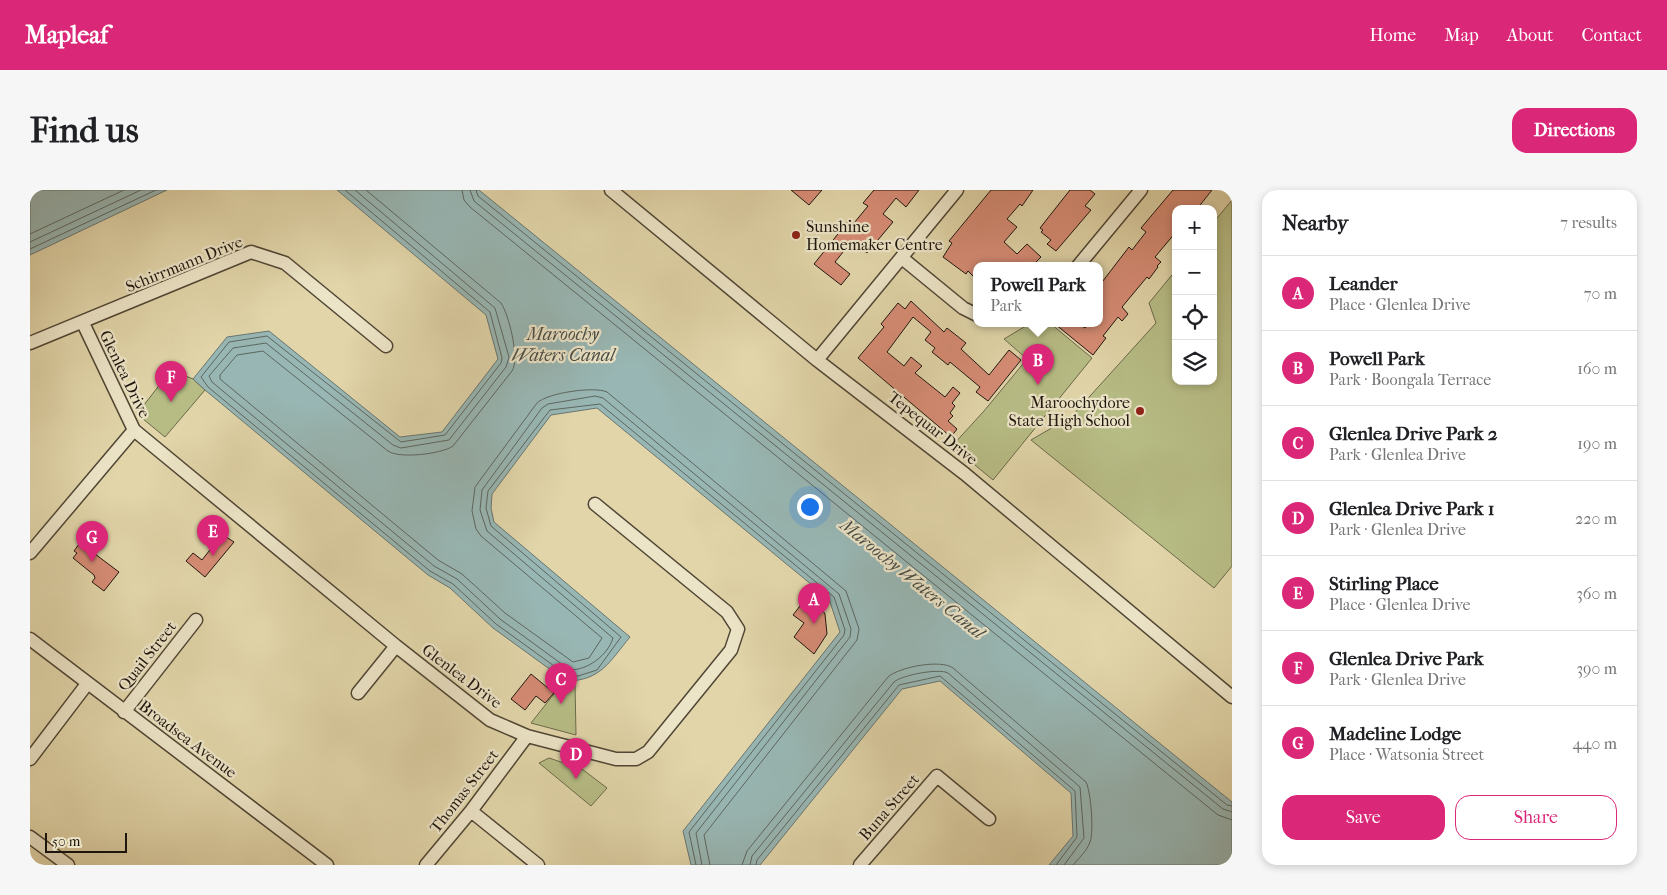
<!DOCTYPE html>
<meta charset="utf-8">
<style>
:root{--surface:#fff;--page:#f6f6f6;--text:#202124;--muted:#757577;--line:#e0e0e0;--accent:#db2777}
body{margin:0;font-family:"IM FELL French Canon",serif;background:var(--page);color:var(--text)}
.controls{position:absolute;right:15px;top:15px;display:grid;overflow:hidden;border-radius:10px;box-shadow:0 2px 8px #0003}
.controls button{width:45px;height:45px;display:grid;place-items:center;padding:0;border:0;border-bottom:1px solid var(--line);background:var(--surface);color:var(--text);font:25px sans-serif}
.scale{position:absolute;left:15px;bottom:12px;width:82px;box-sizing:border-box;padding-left:5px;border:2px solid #1f160e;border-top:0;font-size:14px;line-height:18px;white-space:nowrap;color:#1f160e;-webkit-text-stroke:4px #ece4c7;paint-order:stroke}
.you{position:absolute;left:779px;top:316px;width:18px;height:18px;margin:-12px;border:4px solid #fff;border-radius:50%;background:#1a73e8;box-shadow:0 0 0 8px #1a73e833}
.badge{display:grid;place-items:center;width:32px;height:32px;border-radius:50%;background:var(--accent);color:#fff;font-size:16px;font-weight:700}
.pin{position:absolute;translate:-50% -41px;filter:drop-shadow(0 1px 2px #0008)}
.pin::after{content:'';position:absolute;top:26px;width:18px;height:15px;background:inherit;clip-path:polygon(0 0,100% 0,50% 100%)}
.popup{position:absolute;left:943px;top:72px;width:130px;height:65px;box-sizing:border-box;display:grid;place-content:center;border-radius:10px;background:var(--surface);filter:drop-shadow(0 1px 4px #0005);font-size:16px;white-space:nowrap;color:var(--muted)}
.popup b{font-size:19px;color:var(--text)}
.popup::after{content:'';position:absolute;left:50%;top:100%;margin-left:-10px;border:10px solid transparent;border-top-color:var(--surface)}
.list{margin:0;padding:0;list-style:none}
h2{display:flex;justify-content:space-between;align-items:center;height:65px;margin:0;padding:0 20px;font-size:21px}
h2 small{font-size:16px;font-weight:400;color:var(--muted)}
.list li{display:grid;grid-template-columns:32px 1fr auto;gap:15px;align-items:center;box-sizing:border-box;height:75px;padding:0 20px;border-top:1px solid var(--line)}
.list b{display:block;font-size:19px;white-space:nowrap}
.list p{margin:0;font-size:16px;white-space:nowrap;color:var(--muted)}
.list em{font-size:16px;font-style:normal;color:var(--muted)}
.actions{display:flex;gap:10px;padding:15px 20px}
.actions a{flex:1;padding:11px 0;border:1px solid var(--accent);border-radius:15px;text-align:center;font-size:18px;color:var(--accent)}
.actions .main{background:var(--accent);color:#fff}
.icon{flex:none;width:28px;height:28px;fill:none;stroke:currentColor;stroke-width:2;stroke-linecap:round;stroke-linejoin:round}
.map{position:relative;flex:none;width:1202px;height:675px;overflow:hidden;border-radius:15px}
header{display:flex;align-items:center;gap:30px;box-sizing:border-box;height:70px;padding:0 25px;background:var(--accent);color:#fff}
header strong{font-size:24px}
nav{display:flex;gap:28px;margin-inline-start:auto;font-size:18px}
.intro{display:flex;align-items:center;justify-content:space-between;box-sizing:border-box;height:120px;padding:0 30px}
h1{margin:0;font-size:35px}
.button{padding:12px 22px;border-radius:15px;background:var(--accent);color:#fff;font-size:18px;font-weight:700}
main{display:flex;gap:30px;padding:0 30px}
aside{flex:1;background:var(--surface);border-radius:15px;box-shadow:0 2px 8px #0003}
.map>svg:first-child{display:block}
.green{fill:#b7bc85;stroke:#6b694a}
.water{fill:#98b6b3;stroke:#687671}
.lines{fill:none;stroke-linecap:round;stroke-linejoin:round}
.shore{stroke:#5c6660;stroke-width:1}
.building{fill:#d68c75;stroke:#1f160e}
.minor-casing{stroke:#504635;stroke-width:15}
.minor{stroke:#ece4c7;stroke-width:12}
.poi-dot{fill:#8f2418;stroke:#ece4c7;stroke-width:2}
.labels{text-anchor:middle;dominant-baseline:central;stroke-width:4.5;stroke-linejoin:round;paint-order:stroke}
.poi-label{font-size:16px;fill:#1f160e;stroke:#ece4c7;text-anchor:start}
.street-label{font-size:16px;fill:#1f160e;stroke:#ece4c7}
.water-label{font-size:18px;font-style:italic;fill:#494e48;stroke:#ece4c7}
</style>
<header>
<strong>Mapleaf</strong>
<nav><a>Home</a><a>Map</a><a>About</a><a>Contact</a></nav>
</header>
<div class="intro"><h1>Find us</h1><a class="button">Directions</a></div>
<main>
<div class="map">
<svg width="1202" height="675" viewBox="0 0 1202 675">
<rect width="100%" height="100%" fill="#e1d5a9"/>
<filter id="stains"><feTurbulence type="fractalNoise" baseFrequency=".004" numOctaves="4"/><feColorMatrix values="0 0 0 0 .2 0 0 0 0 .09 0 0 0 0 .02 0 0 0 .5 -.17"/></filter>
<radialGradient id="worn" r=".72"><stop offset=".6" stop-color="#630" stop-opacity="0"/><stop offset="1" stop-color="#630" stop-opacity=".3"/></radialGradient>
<!-- green -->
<path class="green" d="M1202,10V376L1184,398L1001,250L1042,226L1126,133L1119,113L1146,80V191H1183V33Z
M999,134H1021L1062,168L963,290L922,256L954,221L997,169L974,149Z
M141,180L163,189L175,200L135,247L107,224Z
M545,494L546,545L501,533L531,495Z
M519,568L552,579L577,598L561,616L509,573Z"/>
<!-- water -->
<path class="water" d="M0,0H137L0,65Z
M307,0H449L1202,612V675H1019L1043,646L1041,603L910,491L872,499L730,675H661L653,641L810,442L799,409L567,218L521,225L462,304L461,318L464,332L600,447C580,471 571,491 536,491L463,438L420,398L398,385L175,200L163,189L197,147L239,141L370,247L412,242L468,169L456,125Z"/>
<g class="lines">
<!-- shore -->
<path class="shore" d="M315,0L460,122L472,168L471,173L415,245L371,252L237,146L199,152L171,187L178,197L400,381L423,394L466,434L538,486H548L567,480L591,447L461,336L456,318L458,301L520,220L570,214L804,407L815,440L814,445L659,642L666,675
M325,0L465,118L479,167L476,177L419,250L371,258L363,255L236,153L203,158L179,186L182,192L404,376L427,389L470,429L540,480C558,480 578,465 583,448L457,341L450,320L452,300L512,218L518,214L565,206L573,208L809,404L821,439L820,447L666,643L672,675
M336,0L471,113C479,125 490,169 482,181L423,256C412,264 369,269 358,261L233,161L207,165L190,185V189L408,370L432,384L475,423L543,472L559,468L572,448L451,346L446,339L442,321L445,297L507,213C517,203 564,196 577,202L816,401L829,439L827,450L674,645L680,675
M432,0L434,10L440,17L1188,625L1202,630
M440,0L444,11L1193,619L1202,622
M446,0L448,6L1197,615L1202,616
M0,44L94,0
M0,52L111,0
M0,59L126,0
M712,675L717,661L858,487C869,477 911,469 923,478L1056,592C1061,602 1064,642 1060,652C1057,661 1049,668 1043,675
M720,675L722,666L864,492C872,485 909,478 918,483L1050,597L1054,648L1034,675
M726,675L727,670L869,495L910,486L1045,601L1047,647L1026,675"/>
</g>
<!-- building -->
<path class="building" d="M761,0H792L779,15Z
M844,0H889L876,17L866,8L853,24L863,32L837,63L822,51L805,72L820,84L811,95L784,74L819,30L824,33L838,16L833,13Z
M961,0H1003L992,16L990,14L977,29L987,37L974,52L987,64L997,54L1011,67L1002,76H947V90L938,81L936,84L913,67L922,53L919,51Z
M1040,0H1060L1065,4L1055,16L1061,20L1026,61L1017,54L1021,50L1011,42L1013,40L1010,38Z
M1143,0H1182L1167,19H1146V42L1125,67L1131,72L1127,76L1128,77L1119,89L1117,87L1092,117L1098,124L1092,131L1088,127L1073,146L1076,148L1063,165L1025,134H1049L1055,138L1058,134H1069V96L1099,57L1102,60L1116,42L1111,38Z
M881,111L914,142L917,138L936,153L931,159L959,185L979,160L991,170L958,211L946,202L950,197L920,172L918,175L902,162L905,158L895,150L901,142L883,127L857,162L874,176L881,167L892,176L885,183L915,207L923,197L930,203L922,213L925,216L920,223L923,226L918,231L927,239L921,247L828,168L854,137L851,134L868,113L875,119Z
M184,339L204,352L175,387L156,371L163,363L172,370L183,356L175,349Z
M52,350L63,358L61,361L89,382L74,401L62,392L65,388L64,385L43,368L47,363L44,361Z
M780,403L786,409L795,424L797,444L784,464L764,447L774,433L763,425Z
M501,484L524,503L515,513L506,506L495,520L481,509Z"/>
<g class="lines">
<!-- minor casing -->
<g class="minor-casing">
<path id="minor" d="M581,0L787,170L935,284L1202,507
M872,68L933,118L947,125
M1048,76L1111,0
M53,133L104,240L366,456L460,530L497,546L586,569H606L618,562L701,460L708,439L697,422L565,314
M0,153L221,62L255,73L356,156
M787,170L927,0
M0,363L104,240
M0,449L297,675
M328,503L366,456
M94,522L166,430
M0,569L57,494
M441,621L508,675
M0,647L38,675
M396,675L441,621L497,546
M830,675L907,586L959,629"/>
</g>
<!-- minor -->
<use href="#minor" class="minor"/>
</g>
<!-- markers -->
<g class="poi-dot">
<circle cx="766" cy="45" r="5"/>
<circle cx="1110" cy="221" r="5"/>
</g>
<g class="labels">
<!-- poi labels -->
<g class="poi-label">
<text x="776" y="36">Sunshine<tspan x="776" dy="18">Homemaker Centre</tspan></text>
<text x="1100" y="212" text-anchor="end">Maroochydore<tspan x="1100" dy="18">State High School</tspan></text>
</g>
<!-- street labels -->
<g class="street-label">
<text transform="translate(154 74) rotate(-22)">Schirrmann Drive</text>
<text transform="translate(95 184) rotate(64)">Glenlea Drive</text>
<text transform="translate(903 238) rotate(38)">Tepequar Drive</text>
<text transform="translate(117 466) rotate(-52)">Quail Street</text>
<text transform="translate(432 486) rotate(37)">Glenlea Drive</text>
<text transform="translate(158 549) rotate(37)">Broadsea Avenue</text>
<text transform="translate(434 601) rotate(-52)">Thomas Street</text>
<text transform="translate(859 617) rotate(-49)">Buna Street</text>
</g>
<!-- water labels -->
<g class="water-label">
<text x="533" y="144">Maroochy<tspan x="533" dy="21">Waters Canal</tspan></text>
<text transform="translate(882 389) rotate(39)">Maroochy Waters Canal</text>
</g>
</g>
<rect width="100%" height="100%" filter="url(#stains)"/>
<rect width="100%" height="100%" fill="url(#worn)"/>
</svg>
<div class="controls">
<button>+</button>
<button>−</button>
<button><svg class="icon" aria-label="locate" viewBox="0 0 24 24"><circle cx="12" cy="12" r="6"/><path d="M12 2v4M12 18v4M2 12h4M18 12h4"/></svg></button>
<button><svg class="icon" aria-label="layers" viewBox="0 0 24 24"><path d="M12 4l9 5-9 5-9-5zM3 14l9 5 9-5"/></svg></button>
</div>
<div class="scale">50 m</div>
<div class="you"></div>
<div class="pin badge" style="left:784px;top:434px">A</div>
<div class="pin badge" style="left:1008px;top:195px">B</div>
<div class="popup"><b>Powell Park</b>Park</div>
<div class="pin badge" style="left:531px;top:514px">C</div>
<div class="pin badge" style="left:546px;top:589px">D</div>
<div class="pin badge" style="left:183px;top:366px">E</div>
<div class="pin badge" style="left:141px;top:212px">F</div>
<div class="pin badge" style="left:62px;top:372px">G</div>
</div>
<aside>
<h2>Nearby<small>7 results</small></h2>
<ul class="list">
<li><span class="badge">A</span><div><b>Leander</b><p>Place · Glenlea Drive</p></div><em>70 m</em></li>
<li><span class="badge">B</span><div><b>Powell Park</b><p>Park · Boongala Terrace</p></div><em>160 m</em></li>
<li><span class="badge">C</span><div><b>Glenlea Drive Park 2</b><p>Park · Glenlea Drive</p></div><em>190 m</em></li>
<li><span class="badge">D</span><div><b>Glenlea Drive Park 1</b><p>Park · Glenlea Drive</p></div><em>220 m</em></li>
<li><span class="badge">E</span><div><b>Stirling Place</b><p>Place · Glenlea Drive</p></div><em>360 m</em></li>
<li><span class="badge">F</span><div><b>Glenlea Drive Park</b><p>Park · Glenlea Drive</p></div><em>390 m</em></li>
<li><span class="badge">G</span><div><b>Madeline Lodge</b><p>Place · Watsonia Street</p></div><em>440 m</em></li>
</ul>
<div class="actions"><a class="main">Save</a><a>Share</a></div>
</aside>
</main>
